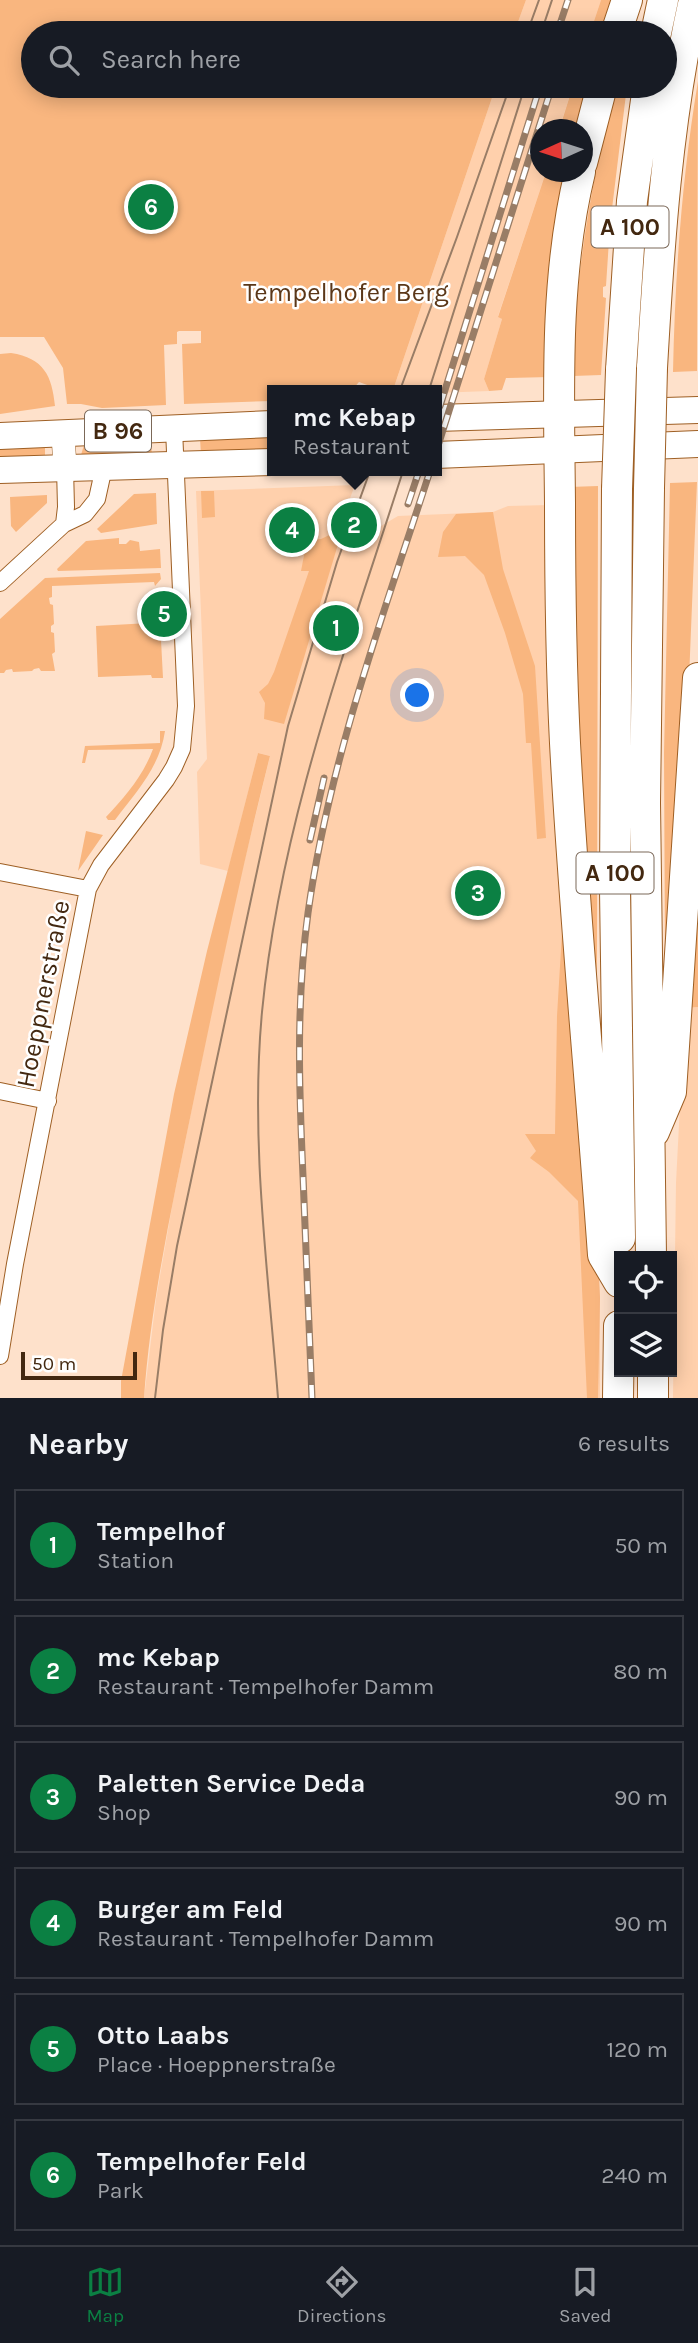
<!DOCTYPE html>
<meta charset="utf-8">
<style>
:root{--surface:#171b24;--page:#242831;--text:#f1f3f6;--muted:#9ea1a6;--line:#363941;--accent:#0b8043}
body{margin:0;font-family:Karla,sans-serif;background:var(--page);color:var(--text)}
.controls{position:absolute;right:21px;bottom:21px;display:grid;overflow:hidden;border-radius:0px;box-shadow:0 4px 18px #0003}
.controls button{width:63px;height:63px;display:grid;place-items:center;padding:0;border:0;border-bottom:2px solid var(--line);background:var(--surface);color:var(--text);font:35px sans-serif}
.compass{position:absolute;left:530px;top:119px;width:63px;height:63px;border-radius:50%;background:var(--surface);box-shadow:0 4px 18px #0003;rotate:267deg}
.scale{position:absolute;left:21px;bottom:18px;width:116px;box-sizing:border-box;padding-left:7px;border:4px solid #432810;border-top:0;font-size:19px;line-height:24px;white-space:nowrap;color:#432810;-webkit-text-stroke:5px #fff;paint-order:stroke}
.you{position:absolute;left:418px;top:696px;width:24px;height:24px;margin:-18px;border:5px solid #fff;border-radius:50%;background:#1a73e8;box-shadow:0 0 0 10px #1a73e833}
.badge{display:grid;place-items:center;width:46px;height:46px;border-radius:50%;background:var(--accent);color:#fff;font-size:23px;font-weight:700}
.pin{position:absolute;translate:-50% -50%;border:4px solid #fff;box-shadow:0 2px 7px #0006}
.popup{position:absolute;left:267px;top:385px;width:175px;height:91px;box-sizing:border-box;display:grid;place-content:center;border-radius:0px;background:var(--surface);filter:drop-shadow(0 2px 5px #0005);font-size:23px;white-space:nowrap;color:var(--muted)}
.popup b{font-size:26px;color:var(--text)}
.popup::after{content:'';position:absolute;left:50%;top:100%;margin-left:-14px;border:14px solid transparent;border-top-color:var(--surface)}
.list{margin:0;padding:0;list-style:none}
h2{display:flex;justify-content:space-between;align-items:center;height:91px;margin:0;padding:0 28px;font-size:30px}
h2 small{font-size:23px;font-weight:400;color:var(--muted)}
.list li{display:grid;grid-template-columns:46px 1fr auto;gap:21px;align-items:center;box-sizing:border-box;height:112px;margin:0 14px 14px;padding:0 14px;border:2px solid var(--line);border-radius:0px}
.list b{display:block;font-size:26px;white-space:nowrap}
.list p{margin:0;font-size:23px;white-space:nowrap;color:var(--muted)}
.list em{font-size:23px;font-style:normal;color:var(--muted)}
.icon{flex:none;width:38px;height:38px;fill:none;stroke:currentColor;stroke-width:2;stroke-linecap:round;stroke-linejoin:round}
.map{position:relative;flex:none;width:698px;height:1398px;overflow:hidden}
.search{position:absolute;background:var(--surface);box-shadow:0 4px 18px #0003;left:21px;right:21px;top:21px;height:77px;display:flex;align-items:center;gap:18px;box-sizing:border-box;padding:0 24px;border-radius:38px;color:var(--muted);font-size:26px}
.sheet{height:847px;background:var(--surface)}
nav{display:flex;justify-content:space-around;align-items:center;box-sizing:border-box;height:98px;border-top:2px solid var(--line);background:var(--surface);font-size:19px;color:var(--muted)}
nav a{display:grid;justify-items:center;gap:4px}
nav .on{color:var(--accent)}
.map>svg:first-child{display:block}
.built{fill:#ffd0ac}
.green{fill:#f9b67f}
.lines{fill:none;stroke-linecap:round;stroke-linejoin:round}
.street-casing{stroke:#9e5f24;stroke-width:18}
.secondary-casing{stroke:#9e5f24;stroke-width:24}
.primary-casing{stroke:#9e5f24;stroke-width:28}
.highway-casing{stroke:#9e5f24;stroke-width:32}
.street{stroke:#fff;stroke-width:16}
.secondary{stroke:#fff;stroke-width:23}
.primary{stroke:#fff;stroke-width:26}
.highway{stroke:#fff;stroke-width:30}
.tram{stroke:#997d66;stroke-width:2}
.rail-casing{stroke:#997d66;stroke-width:7}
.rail{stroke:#fff;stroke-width:4.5;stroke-dasharray:13;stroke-linecap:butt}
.highway-bridge-casing{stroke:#9e5f24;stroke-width:32;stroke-linecap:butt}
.highway-bridge{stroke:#fff;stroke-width:30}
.labels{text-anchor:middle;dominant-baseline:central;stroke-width:5;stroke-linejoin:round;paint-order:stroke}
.shield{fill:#fff;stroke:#7b6858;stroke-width:2}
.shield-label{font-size:24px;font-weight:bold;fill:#432810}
.park-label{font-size:26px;fill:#5b3718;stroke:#fff}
.street-label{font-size:26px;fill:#432810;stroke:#fff}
</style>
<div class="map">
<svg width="698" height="1398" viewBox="0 0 698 1398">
<rect width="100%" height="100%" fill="#fee1cb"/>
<!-- built -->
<path class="built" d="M526,0H601L590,33H514Z
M496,86H573L559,129L540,130V172H546L498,316L502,319L484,379L489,391L436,393V390H393Z
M355,485L338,530L351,531L377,539L381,526L398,516L493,512L508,506L550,505L595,1200L600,1298V1398H144L156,1299L173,1201L232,912L270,756L258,753L228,871L200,864L197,772L207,759L196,491Z
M698,1007V1398H673L676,1183L685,1008Z"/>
<!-- green -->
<path class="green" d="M0,0H526L514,33H33V86H496L393,390H381L359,382L352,390H272V401L184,404L182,344L201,343V331H179L177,332V344L164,345L166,405L102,408L81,404H67L63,368L44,337H0Z
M601,0H619L609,33H590Z
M698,81L697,371L673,372C675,275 682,177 698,81Z
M573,86H593L580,129L559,130Z
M615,86H627L610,225L606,286L603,287V297L606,298L601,375L573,376C574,277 592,181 615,86Z
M546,172H569L550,377L506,378L502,390L489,391L484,379L502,319L498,317Z
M11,353C44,358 52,376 55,406L0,414V354Z
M272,434V453L201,455L200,438Z
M151,440L152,457L81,455L84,445L89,444Z
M45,445V458L0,460V446Z
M697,482L689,679L665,958L664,753L670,483Z
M598,486L597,957L596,1016L584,890L569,487Z
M201,491H214L215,517L202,518Z
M156,493L157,524L101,533L97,529L134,494Z
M47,495V503L16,532L11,526L10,497Z
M493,512L503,569L535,666L546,838L537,839L531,743H526L523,694L505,633L484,575L465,556L438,557L443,532L456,514Z
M338,531H342L284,724L264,719L265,703L259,692L268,684L274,672L309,571H301L307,540L321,539Z
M119,538V544H126L130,540L139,542L140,551L160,549L161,568L58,571L57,569L86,541Z
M160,573L161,579L155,586L154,582L52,586V597L49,598L50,604L53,605L54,624L51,626V632L54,633L55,652L52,654L55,671H41L39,668L34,669L32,671L13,672L12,669L6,670L4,673H0V619L45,578Z
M149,621H160L163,678H152L151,675L98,677L96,626L149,623Z
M160,731H165C160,767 136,792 115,820H108L106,817C125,797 143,776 153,749L88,750L85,763H82L85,746L160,743Z
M258,753L270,756C241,870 218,984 194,1099C174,1197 151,1298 144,1398H121V1381L174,1094L207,951Z
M698,812V1007L685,1008Z
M86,831L103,835L78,871Z
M563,916L595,1200L600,1298L598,1398H587L578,1201L549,1172L530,1158L536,1151L525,1134H555L557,1016Z"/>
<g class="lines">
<!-- street casing -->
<g class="street-casing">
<path id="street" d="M64,524L66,507L65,468
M0,583L64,524L85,514L97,499L104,467
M0,872L88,889
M0,1091L48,1101
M0,1356L15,1264L88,889L101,865L166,780L174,767L182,749L186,706L174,429"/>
</g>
<!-- secondary casing -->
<g class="secondary-casing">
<path id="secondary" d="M63,434L65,468"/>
</g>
<!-- primary casing -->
<g class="primary-casing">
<path id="primary" d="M436,418L698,410
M0,436L272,424
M436,455L698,444
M0,470L272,462"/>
</g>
<!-- highway casing -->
<g class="highway-casing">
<path id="highway" d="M616,33L627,0
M656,33L663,0
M582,163L602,86
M580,172C554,279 559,393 560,503C560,583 561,663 565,743C574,914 591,1084 603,1255L619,1282
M652,368C659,245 667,121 694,0
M621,370L632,201L648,86
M649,488L645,803L651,1256
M617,489L615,890L620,1238
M654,1132L671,1092L698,678
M653,1372V1398
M618,1398L619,1326"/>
</g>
<!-- street -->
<use href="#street" class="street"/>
<!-- secondary -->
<use href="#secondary" class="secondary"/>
<!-- primary -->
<use href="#primary" class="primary"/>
<!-- highway -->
<use href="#highway" class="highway"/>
<!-- tram -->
<path class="tram" d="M527,33L539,0
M541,33L552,0
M400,390L457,237L510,86
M429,390L525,86
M155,1398L163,1330L177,1246L288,726L337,562L370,471
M278,1398C268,1270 250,1141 262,1012C280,825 346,649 403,471"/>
<!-- rail casing -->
<g class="rail-casing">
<path id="rail" d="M557,33L568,0
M440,406L540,86
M436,452L552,86
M408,504L419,471
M310,840L324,778
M312,1398C309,1324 306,1250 303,1176C299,1088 296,1001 308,913C329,761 383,616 430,471"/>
</g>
<!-- rail -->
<use href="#rail" class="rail"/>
<!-- highway-bridge casing -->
<g class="highway-bridge-casing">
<path id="highway-bridge" d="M649,488L652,368
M617,489L621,370"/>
</g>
<!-- highway-bridge -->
<use href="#highway-bridge" class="highway-bridge"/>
</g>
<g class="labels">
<!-- shield labels -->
<g class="shield">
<rect x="591.5" y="206.5" width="77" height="41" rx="5"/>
<rect x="85" y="410.5" width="66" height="41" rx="5"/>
<rect x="576.5" y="852.5" width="77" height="41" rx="5"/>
</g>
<g class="shield-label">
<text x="630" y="227">A 100</text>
<text x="118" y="431">B 96</text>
<text x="615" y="873">A 100</text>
</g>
<!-- park labels -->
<g class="park-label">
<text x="346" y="292">Tempelhofer Berg</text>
</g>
<!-- street labels -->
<g class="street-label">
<text transform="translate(43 994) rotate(-79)">Hoeppnerstraße</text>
</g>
</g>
</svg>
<div class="controls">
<button><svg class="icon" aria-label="locate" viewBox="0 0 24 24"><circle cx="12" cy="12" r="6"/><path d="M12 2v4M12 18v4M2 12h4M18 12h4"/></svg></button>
<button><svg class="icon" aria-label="layers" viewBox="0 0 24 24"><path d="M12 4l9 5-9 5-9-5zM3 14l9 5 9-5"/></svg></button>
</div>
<svg class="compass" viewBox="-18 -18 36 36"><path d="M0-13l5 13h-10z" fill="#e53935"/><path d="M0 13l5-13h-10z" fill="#9ea1a6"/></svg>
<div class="scale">50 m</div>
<div class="you"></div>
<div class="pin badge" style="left:336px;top:628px">1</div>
<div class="pin badge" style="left:354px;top:525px">2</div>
<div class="popup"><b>mc Kebap</b>Restaurant</div>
<div class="pin badge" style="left:478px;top:893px">3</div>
<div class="pin badge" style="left:292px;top:530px">4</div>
<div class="pin badge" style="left:164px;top:614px">5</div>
<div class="pin badge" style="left:151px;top:207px">6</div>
<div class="search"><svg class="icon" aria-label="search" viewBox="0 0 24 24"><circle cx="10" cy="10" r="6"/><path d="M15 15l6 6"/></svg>Search here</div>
</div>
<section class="sheet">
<h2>Nearby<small>6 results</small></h2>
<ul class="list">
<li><span class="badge">1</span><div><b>Tempelhof</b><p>Station</p></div><em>50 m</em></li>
<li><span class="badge">2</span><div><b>mc Kebap</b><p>Restaurant · Tempelhofer Damm</p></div><em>80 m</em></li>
<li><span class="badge">3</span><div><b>Paletten Service Deda</b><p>Shop</p></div><em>90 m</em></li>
<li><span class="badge">4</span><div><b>Burger am Feld</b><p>Restaurant · Tempelhofer Damm</p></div><em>90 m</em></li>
<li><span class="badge">5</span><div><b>Otto Laabs</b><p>Place · Hoeppnerstraße</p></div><em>120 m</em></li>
<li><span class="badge">6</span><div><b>Tempelhofer Feld</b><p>Park</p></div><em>240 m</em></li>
</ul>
</section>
<nav>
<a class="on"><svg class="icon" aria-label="map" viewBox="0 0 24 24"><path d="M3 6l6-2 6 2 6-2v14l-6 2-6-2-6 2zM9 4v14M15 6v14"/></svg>Map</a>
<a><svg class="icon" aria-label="directions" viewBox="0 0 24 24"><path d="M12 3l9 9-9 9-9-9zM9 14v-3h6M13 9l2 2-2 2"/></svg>Directions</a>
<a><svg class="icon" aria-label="saved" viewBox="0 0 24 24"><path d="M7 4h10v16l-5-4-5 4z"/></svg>Saved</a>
</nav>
